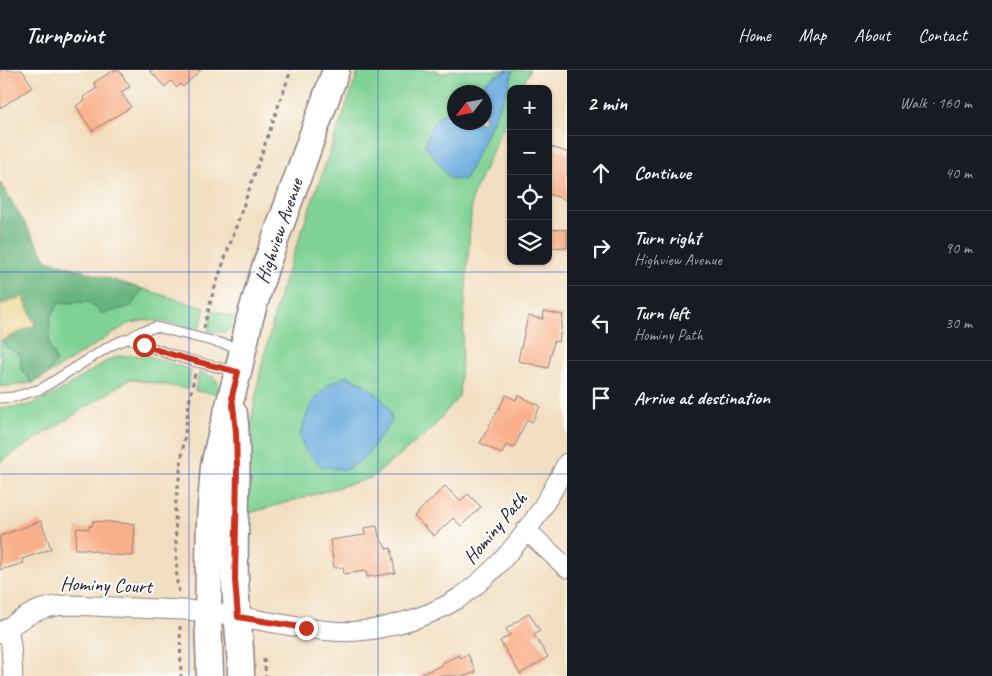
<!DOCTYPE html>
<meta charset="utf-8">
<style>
:root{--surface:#171b24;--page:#20242c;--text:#f1f3f6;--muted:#9ea1a6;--line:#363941}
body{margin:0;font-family:Caveat,sans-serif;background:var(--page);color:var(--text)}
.controls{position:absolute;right:15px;top:15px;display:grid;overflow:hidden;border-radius:10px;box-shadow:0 1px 4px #0004}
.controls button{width:45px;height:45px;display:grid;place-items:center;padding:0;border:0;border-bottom:1px solid var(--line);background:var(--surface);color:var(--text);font:25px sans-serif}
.compass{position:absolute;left:447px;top:15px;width:45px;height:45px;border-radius:50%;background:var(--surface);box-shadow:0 1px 4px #0004;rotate:238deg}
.stop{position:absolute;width:15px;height:15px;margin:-11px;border:4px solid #c8321e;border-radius:50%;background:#fff}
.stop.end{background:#c8321e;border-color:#fff;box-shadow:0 1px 5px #0008}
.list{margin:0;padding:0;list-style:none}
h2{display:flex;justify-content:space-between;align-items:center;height:65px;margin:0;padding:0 20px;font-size:21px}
h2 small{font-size:16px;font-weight:400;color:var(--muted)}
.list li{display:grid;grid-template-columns:32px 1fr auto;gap:15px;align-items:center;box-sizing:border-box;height:75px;padding:0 20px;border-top:1px solid var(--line)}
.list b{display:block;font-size:19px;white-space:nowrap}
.list p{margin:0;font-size:16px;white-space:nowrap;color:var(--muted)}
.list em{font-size:16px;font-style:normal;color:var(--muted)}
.icon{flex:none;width:28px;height:28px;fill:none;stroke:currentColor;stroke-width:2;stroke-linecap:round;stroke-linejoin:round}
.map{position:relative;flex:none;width:567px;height:606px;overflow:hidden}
header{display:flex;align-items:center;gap:30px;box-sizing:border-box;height:70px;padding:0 25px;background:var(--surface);border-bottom:1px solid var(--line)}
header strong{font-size:24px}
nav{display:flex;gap:28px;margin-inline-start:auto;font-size:18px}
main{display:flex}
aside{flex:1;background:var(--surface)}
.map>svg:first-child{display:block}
.green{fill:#80d294;stroke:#517a68;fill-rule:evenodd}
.forest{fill:#68b47e;stroke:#456b5c}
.sand{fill:#eeda9e;stroke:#887e6c}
.water{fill:#69acde;stroke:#46678c}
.building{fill:#f9b08a}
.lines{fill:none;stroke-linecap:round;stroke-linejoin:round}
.lane-casing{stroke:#8a807e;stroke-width:11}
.street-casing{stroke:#8a807e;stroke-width:21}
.secondary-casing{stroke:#8a807e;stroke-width:29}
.path{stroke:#8a807e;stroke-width:3;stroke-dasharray:4 4;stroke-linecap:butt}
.lane{stroke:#fff;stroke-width:9}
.street{stroke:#fff;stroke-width:19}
.secondary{stroke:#fff;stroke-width:26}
.route{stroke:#c8321e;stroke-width:6}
.grid{fill:none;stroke:#1d4ed8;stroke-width:1;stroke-opacity:0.55}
.labels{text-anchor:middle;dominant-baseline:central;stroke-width:4;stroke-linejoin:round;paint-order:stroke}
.street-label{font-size:20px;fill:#22223b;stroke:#fdfcf7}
</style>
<header>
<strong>Turnpoint</strong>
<nav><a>Home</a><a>Map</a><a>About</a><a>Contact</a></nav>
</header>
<main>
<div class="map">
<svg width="567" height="606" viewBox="0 0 567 606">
<rect width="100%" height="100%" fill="#fdfcf7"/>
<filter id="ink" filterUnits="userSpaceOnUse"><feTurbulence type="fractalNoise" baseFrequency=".02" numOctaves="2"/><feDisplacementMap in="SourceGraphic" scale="10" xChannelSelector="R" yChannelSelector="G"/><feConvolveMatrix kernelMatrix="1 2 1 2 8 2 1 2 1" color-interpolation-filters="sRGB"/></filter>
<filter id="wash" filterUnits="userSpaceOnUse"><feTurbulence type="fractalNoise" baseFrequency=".0096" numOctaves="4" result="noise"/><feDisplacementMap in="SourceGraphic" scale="20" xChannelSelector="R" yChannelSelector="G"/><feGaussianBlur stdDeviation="1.12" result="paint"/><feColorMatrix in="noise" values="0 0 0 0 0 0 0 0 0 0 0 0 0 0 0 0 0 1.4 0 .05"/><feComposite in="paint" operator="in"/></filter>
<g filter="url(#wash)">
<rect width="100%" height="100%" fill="#f2dec0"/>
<!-- green -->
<path class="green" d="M359,0H437L443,4L451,0H509L493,7L472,22H454V35L433,52L465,109L509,16L513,0H530L521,19H511V39L472,127L459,326L429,362L371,408L243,445L249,364L260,303L280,222ZM346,306L360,311L376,324C376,334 380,364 376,371C370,385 358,393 345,400L300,366L304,353L312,332Z
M143,219L205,238L199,259L160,251L146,250L128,254L47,305L56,291L49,275L50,247L59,233L88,232L131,236Z
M212,240L234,247C229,264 225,264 208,261Z
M2,270L6,277L21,285V298L32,313L0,317V271Z
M135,285L150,286L191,300L188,319L130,309L0,392V338C12,337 23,337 35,333C62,323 85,303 109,290L119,286Z
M199,302L215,308L219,315L217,324L195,321Z"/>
<!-- forest -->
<path class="forest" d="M0,112L47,190L143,219L131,236L103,244L88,232L59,233L50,247L49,275L56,291L47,305L32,313L21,298V285L6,277L2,270L35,255L23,227L0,235Z"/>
<!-- sand -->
<path class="sand" d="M23,227L35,255L0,271V235Z"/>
<!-- water -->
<path class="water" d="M509,0H513L509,16L465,109L451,110L425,75L433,52L454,35V52H484V22H472L493,7Z
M346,306C362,312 378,322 388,337C390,341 391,347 392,352L378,369L370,381L362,390L345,400L321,396L305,380L300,366L304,353L312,332L328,315Z"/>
<g id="blocks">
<!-- building -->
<path class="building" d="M0,0H22L33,17L0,38Z
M115,0H119L130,17L121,22L131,37L92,61L76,36L85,30L83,27L97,18L94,12Z
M149,0H201L183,17L180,14L177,18L171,11L165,17Z
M548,76L567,82V130L548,124Z
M548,159L567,160V178L548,177Z
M544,241L563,245L559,272L554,271L548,298L518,291L528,246L543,249Z
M506,325L516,330L518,325L540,336L532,352L527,349L514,378L506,375L502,384L480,373Z
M445,416L460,431L468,424L481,437L461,456L453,448L434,466L414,446Z
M41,451L51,479L22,489L24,493L0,500V466Z
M93,451L135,454L133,486L113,485L85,479H75L77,458L89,459V456H92Z
M377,456L379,467L387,479L391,478L395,503L367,507L366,501L344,504L343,497L334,498L330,470L365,465L364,458Z
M529,543L540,561L534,565L548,587L520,604L500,571L510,565L506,559Z
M468,584L476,602L465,606H417L442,595V593L459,585L460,588Z"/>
</g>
</g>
<g filter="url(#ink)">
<use href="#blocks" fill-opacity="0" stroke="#8a807e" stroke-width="1"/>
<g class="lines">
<!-- lane casing -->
<g class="lane-casing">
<path id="lane" d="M237,302C201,293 164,285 130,268L142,261L156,257L240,278
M0,328L13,327L41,319L110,276L121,271L130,268"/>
</g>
<!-- street casing -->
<g class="street-casing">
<path id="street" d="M526,460L567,498
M8,557L11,575L13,606
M0,563C26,546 37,536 69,535C99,536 129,538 160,539C176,540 193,540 209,542C250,547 291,558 332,561C354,563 376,560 396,554C418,549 440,540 459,528C506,495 542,444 567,393"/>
</g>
<!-- secondary casing -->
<g class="secondary-casing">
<path id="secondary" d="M234,344C240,399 233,454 235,510C236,542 241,574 241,606
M210,606L208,542L210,450L214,396L221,365L238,302L250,248L265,198L336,0"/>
</g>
<!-- path -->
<path class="path" d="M204,258L212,226L224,191L291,0
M179,522L177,513L175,439L189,333L195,303
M180,556L181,606
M264,589L266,606"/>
<!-- lane -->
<use href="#lane" class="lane"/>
<!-- street -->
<use href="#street" class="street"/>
<!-- secondary -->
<use href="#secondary" class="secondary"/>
</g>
</g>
<g class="lines" filter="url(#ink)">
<!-- route -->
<path class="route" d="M144,275C174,287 207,294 238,302L232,326L236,362L237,399L235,510L238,547L306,558"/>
</g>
<!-- grid -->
<path class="grid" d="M189,0V606M378,0V606M0,202H567M0,404H567"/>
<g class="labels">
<!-- street labels -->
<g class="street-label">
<text transform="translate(279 161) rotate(-71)">Highview Avenue</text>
<text transform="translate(495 458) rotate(-50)">Hominy Path</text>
<text transform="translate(106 515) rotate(2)">Hominy Court</text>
</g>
</g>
</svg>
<div class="controls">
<button>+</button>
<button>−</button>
<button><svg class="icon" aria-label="locate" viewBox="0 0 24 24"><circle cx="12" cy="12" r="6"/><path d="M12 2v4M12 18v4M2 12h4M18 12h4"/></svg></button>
<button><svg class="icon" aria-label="layers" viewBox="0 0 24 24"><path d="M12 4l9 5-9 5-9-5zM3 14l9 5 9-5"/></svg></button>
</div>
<svg class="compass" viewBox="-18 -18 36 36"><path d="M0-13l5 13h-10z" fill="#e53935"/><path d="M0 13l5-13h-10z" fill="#9ea1a6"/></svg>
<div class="stop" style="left:144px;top:275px"></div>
<div class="stop end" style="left:306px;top:558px"></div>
</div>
<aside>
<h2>2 min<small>Walk · 160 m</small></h2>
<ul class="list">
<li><svg class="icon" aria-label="ahead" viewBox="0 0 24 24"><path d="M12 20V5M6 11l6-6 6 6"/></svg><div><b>Continue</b></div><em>40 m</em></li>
<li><svg class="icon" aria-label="right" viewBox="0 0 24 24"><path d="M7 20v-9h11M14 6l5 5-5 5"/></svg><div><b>Turn right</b><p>Highview Avenue</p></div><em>90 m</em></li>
<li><svg class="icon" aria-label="left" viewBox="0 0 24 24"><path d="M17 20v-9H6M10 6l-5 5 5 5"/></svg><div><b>Turn left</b><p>Hominy Path</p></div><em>30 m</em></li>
<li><svg class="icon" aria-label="arrive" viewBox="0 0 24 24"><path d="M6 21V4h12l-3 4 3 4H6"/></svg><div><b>Arrive at destination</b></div></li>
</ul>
</aside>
</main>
